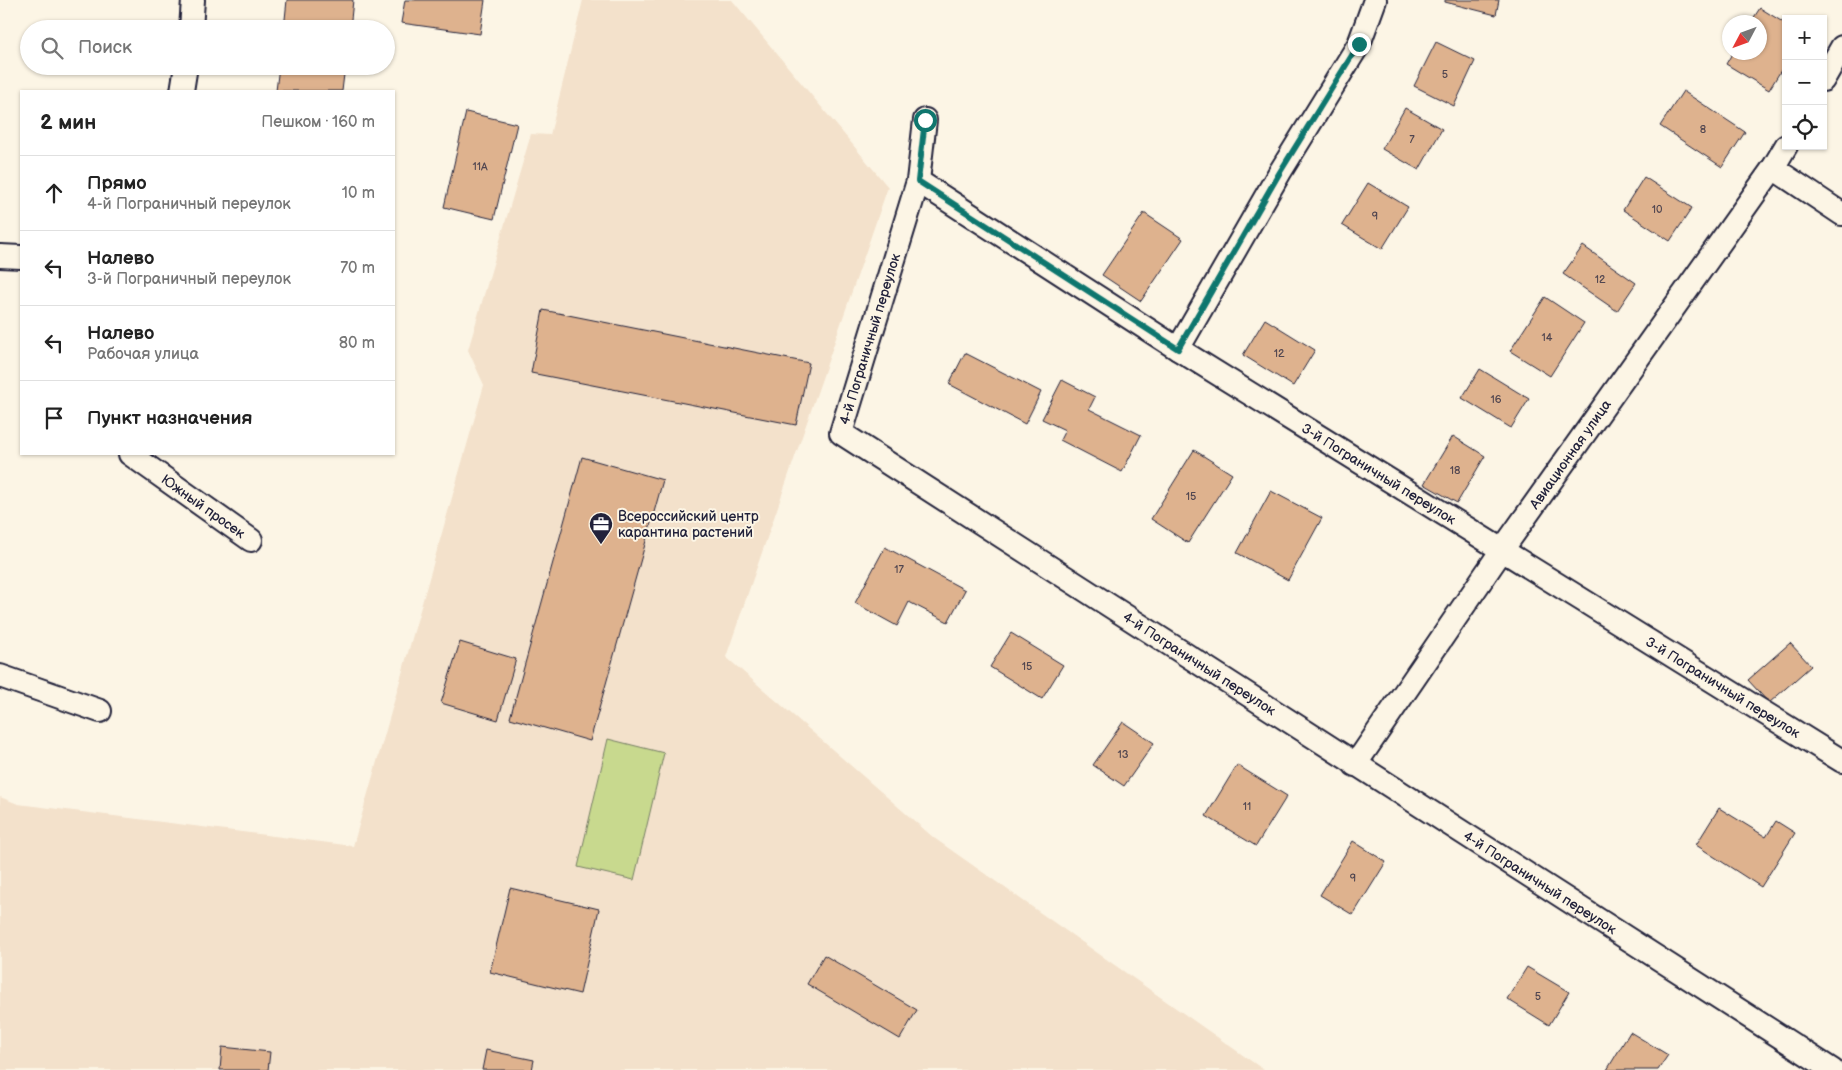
<!DOCTYPE html>
<html lang="ru">
<meta charset="utf-8">
<style>
:root{--surface:#fff;--page:#f6f6f6;--text:#222;--muted:#767676;--line:#e0e0e0}
body{margin:0;font-family:"Balsamiq Sans",sans-serif;background:var(--page);color:var(--text)}
.controls{position:absolute;right:15px;top:15px;display:grid;overflow:hidden;border-radius:0px;box-shadow:0 1px 4px #0004}
.controls button{width:45px;height:45px;display:grid;place-items:center;padding:0;border:0;border-bottom:1px solid var(--line);background:var(--surface);color:var(--text);font:25px sans-serif}
.compass{position:absolute;left:1722px;top:15px;width:45px;height:45px;border-radius:50%;background:var(--surface);box-shadow:0 1px 4px #0004;rotate:229deg}
.stop{position:absolute;width:15px;height:15px;margin:-11px;border:4px solid #0f766e;border-radius:50%;background:#fff}
.stop.end{background:#0f766e;border-color:#fff;box-shadow:0 1px 5px #0008}
.list{margin:0;padding:0;list-style:none}
h2{display:flex;justify-content:space-between;align-items:center;height:65px;margin:0;padding:0 20px;font-size:21px}
h2 small{font-size:16px;font-weight:400;color:var(--muted)}
.list li{display:grid;grid-template-columns:32px 1fr auto;gap:15px;align-items:center;box-sizing:border-box;height:75px;padding:0 20px;border-top:1px solid var(--line)}
.list b{display:block;font-size:19px;white-space:nowrap}
.list p{margin:0;font-size:16px;white-space:nowrap;color:var(--muted)}
.list em{font-size:16px;font-style:normal;color:var(--muted)}
.icon{flex:none;width:28px;height:28px;fill:none;stroke:currentColor;stroke-width:2;stroke-linecap:round;stroke-linejoin:round}
.map{position:relative;flex:none;width:1842px;height:1070px;overflow:hidden}
.search{position:absolute;background:var(--surface);box-shadow:0 1px 4px #0004;left:20px;top:20px;width:375px;height:55px;display:flex;align-items:center;gap:12px;box-sizing:border-box;padding:0 18px;border-radius:28px;color:var(--muted);font-size:19px}
.panel{position:absolute;background:var(--surface);box-shadow:0 1px 4px #0004;left:20px;top:90px;width:375px;height:365px;border-radius:0px}
.map>svg:first-child{display:block}
.built{fill:#f3e1cb}
.green{fill:#c8d98e;stroke:#757e64}
.building{fill:#deb28e;stroke:#22223b}
.lines{fill:none;stroke-linecap:round;stroke-linejoin:round}
.street-casing{stroke:#22223b;stroke-width:26}
.street{stroke:#fcf5e5;stroke-width:22}
.route{stroke:#0f766e;stroke-width:6}
.labels{text-anchor:middle;dominant-baseline:central;stroke-width:4;stroke-linejoin:round;paint-order:stroke}
.number-label{font-size:11px;fill:#514650}
.street-label{font-size:14px;fill:#22223b;stroke:#fcf5e5}
.poi-label{font-size:14px;fill:#22223b;stroke:#fcf5e5;text-anchor:start}
</style>
<div class="map">
<svg width="1842" height="1070" viewBox="0 0 1842 1070">
<rect width="100%" height="100%" fill="#fcf5e5"/>
<filter id="ink" filterUnits="userSpaceOnUse"><feTurbulence type="fractalNoise" baseFrequency=".02" numOctaves="2"/><feDisplacementMap in="SourceGraphic" scale="10" xChannelSelector="R" yChannelSelector="G"/><feConvolveMatrix kernelMatrix="1 2 1 2 8 2 1 2 1" color-interpolation-filters="sRGB"/></filter>
<g filter="url(#ink)">
<!-- built -->
<path class="built" d="M583,0H732L888,187L726,657L934,838L1264,1070H0V797L18,804L353,846L484,385L468,350L531,134L550,135Z"/>
<!-- green -->
<path class="green" d="M608,739L664,753L634,880L578,867Z"/>
<!-- building -->
<path class="building" d="M287,0H353L350,29H284Z
M405,0H485L480,34L401,23Z
M1445,0H1499L1496,15L1445,2Z
M1760,8L1786,24V62L1769,90L1726,64L1733,52H1760V22H1751Z
M1436,42L1475,61L1454,106L1414,86Z
M279,66H345L342,91H276Z
M1683,91L1745,132L1722,167L1660,126Z
M1405,108L1442,129L1419,170L1382,149Z
M466,112L517,124L494,219L444,207Z
M1644,177L1692,208L1670,241L1623,210Z
M1368,183L1408,207L1382,249L1342,225Z
M1144,213L1183,239L1141,301L1102,275Z
M1583,246L1636,283L1617,311L1563,274Z
M1545,297L1584,323L1550,376L1510,351Z
M543,310L809,363L796,425L531,373Z
M1265,319L1315,350L1293,386L1243,355Z
M965,353L1041,392L1025,424L949,384Z
M1480,369L1529,399L1511,428L1462,398Z
M1062,380L1095,397L1089,409L1141,435L1122,472L1060,440L1065,430L1042,419Z
M1453,436L1485,456L1457,503L1424,484Z
M1194,450L1232,474L1188,543L1151,519Z
M582,457L663,480L590,741L510,718Z
M1271,491L1322,518L1288,580L1237,553Z
M885,547L965,590L948,622L909,602L897,626L855,603Z
M1011,633L1063,665L1042,699L990,667Z
M460,642L516,659L498,720L441,703Z
M1790,643L1811,666L1769,703L1748,680Z
M1123,722L1154,743L1124,786L1093,765Z
M1237,765L1287,796L1256,846L1206,816Z
M1719,808L1766,837L1776,821L1795,833L1761,887L1696,845Z
M1353,841L1386,862L1353,915L1320,895Z
M510,888L599,909L580,994L490,972Z
M824,955L917,1010L900,1039L807,984Z
M1527,967L1569,992L1549,1025L1507,999Z
M1630,1032L1668,1055L1658,1070H1607Z
M222,1047L270,1052L268,1070H220Z
M486,1050L534,1060L532,1070H482Z"/>
<g class="lines">
<!-- street casing -->
<g class="street-casing">
<g id="street">
<path d="M191,29L193,0"/>
<path d="M1823,80L1842,47"/>
<path d="M182,91L186,66"/>
<path id="s1" d="M925,120L918,181L841,433L1832,1070"/>
<path d="M1773,168L1842,214"/>
<path id="s2" d="M918,181L1178,349L1842,761"/>
<path d="M0,256L21,257"/>
<path d="M1178,349L1280,172L1359,44L1375,0"/>
<path id="s3" d="M130,454L251,540"/>
<path d="M0,676L100,711"/>
<path id="s4" d="M1355,765L1502,550L1773,168L1786,146"/>
</g>
</g>
<!-- street -->
<use href="#street" class="street"/>
</g>
</g>
<g class="lines" filter="url(#ink)">
<!-- route -->
<path class="route" d="M925,120L918,181L1178,349L1280,172L1359,44"/>
</g>
<!-- icons -->
<defs>
<g id="office-pin" transform="scale(1.25)"><path d="M0 17L-7.5 6A9.5 9.5 0 1 1 7.5 6Z" fill="#22223b" stroke="#fcf5e5"/><path d="M-6-3h4V-5.5h4V-3h4V5H-6ZM-1-4.5V-3h2v-1.5ZM-6 0V1H6V0Z" fill="#fff"/></g>
</defs>
<g fill-rule="evenodd">
<use href="#office-pin" x="601" y="524"/>
</g>
<g class="labels">
<!-- number labels -->
<g class="number-label">
<text x="1445" y="74">5</text>
<text x="1703" y="129">8</text>
<text x="1412" y="139">7</text>
<text x="480" y="166">11А</text>
<text x="1657" y="209">10</text>
<text x="1375" y="216">9</text>
<text x="1600" y="279">12</text>
<text x="1547" y="337">14</text>
<text x="1279" y="353">12</text>
<text x="1496" y="399">16</text>
<text x="1455" y="470">18</text>
<text x="1191" y="496">15</text>
<text x="899" y="569">17</text>
<text x="1027" y="666">15</text>
<text x="1123" y="754">13</text>
<text x="1247" y="806">11</text>
<text x="1353" y="878">9</text>
<text x="1538" y="996">5</text>
</g>
<!-- street labels -->
<g class="street-label">
<text transform="translate(870 339) rotate(-73)">4-й Пограничный переулок</text>
<text stroke="none"><textPath href="#s4" startOffset="378">Авиационная улица</textPath></text>
<text stroke="none"><textPath href="#s2" startOffset="546">3-й Пограничный переулок</textPath></text>
<text stroke="none"><textPath href="#s3" startOffset="90">Южный просек</textPath></text>
<text stroke="none"><textPath href="#s1" startOffset="751">4-й Пограничный переулок</textPath></text>
<text stroke="none"><textPath href="#s2" startOffset="951">3-й Пограничный переулок</textPath></text>
<text stroke="none"><textPath href="#s1" startOffset="1156">4-й Пограничный переулок</textPath></text>
</g>
<!-- poi labels -->
<g class="poi-label">
<text x="618" y="516">Всероссийский центр<tspan x="618" dy="16">карантина растений</tspan></text>
</g>
</g>
</svg>
<div class="controls">
<button>+</button>
<button>−</button>
<button><svg class="icon" aria-label="locate" viewBox="0 0 24 24"><circle cx="12" cy="12" r="6"/><path d="M12 2v4M12 18v4M2 12h4M18 12h4"/></svg></button>
</div>
<svg class="compass" viewBox="-18 -18 36 36"><path d="M0-13l5 13h-10z" fill="#e53935"/><path d="M0 13l5-13h-10z" fill="#767676"/></svg>
<div class="stop" style="left:925px;top:120px"></div>
<div class="stop end" style="left:1359px;top:44px"></div>
<div class="search"><svg class="icon" aria-label="search" viewBox="0 0 24 24"><circle cx="10" cy="10" r="6"/><path d="M15 15l6 6"/></svg>Поиск</div>
<section class="panel">
<h2>2 мин<small>Пешком · 160 m</small></h2>
<ul class="list">
<li><svg class="icon" aria-label="ahead" viewBox="0 0 24 24"><path d="M12 20V5M6 11l6-6 6 6"/></svg><div><b>Прямо</b><p>4-й Пограничный переулок</p></div><em>10 m</em></li>
<li><svg class="icon" aria-label="left" viewBox="0 0 24 24"><path d="M17 20v-9H6M10 6l-5 5 5 5"/></svg><div><b>Налево</b><p>3-й Пограничный переулок</p></div><em>70 m</em></li>
<li><svg class="icon" aria-label="left" viewBox="0 0 24 24"><path d="M17 20v-9H6M10 6l-5 5 5 5"/></svg><div><b>Налево</b><p>Рабочая улица</p></div><em>80 m</em></li>
<li><svg class="icon" aria-label="arrive" viewBox="0 0 24 24"><path d="M6 21V4h12l-3 4 3 4H6"/></svg><div><b>Пункт назначения</b></div></li>
</ul>
</section>
</div>
